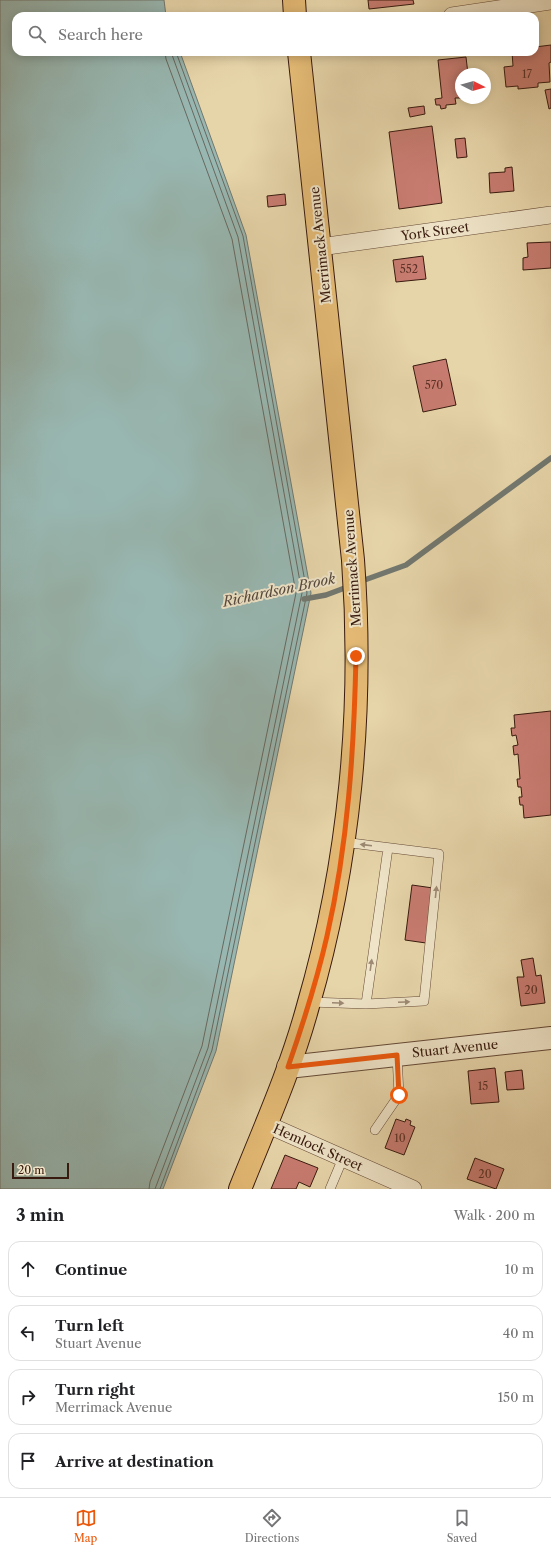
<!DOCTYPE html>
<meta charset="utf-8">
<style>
:root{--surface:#fff;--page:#f2f2f2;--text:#202124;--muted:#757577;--line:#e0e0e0;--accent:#ea580c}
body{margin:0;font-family:"Libre Caslon Text",serif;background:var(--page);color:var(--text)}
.compass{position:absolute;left:455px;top:68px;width:36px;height:36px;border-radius:50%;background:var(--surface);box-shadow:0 2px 10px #0003;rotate:96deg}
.scale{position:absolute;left:12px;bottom:10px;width:57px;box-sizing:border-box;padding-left:4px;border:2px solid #381a0e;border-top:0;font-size:11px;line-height:14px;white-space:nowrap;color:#381a0e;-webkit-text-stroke:3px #efe4c8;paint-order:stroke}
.stop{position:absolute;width:12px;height:12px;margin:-9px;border:3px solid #ea580c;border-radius:50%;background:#fff}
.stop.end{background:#ea580c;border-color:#fff;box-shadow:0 1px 4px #0008}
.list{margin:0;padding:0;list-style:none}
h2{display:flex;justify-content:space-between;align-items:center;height:52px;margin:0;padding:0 16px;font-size:17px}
h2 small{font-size:13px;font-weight:400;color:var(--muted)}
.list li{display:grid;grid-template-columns:26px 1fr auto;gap:12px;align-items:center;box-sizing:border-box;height:56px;margin:0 8px 8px;padding:0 8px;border:1px solid var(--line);border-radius:12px}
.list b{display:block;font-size:15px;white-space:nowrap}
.list p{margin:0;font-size:13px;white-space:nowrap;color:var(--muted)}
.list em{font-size:13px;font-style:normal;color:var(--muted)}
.icon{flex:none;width:22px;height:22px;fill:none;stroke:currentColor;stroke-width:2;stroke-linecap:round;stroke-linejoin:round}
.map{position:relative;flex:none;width:551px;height:1189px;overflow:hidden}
.search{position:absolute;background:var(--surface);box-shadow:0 2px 10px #0003;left:12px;right:12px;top:12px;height:44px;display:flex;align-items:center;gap:10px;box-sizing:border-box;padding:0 14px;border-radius:12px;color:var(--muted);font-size:15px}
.sheet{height:308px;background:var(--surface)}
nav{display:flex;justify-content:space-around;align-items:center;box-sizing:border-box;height:56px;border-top:1px solid var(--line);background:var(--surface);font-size:11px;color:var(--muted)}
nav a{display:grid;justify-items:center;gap:2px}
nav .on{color:var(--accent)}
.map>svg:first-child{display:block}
.water{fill:#98b7b1;stroke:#727870}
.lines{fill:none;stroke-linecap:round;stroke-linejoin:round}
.shore{stroke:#686860;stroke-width:1}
.stream{stroke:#727870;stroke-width:5.5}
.building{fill:#c87c71;stroke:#381a0e}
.service-casing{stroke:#644935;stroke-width:10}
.minor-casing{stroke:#644935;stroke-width:18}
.tertiary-casing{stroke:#644935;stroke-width:24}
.primary-casing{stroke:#381a0e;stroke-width:24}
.service{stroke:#efe4c8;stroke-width:9}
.minor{stroke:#efe4c8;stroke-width:17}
.tertiary{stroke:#efe4c8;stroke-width:22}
.primary{stroke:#e4ba75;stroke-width:22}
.oneway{fill:#9d8974}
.route{stroke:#ea580c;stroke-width:5}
.labels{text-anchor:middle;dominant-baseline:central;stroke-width:4;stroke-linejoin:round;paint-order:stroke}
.number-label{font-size:11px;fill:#5c3227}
.street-label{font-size:13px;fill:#381a0e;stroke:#efe4c8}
.water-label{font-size:14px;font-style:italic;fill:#55493f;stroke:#efe4c8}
</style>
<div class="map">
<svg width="551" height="1189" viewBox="0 0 551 1189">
<rect width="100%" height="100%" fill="#e7d5aa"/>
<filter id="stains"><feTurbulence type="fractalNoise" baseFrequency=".005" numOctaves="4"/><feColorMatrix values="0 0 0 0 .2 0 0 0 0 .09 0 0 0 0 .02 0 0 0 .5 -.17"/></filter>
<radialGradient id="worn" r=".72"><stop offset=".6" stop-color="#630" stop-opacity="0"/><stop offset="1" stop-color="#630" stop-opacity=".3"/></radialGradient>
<!-- water -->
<path class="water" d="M0,0H164L166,16H16V52H180L246,235L311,593L216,1051L163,1189H0Z"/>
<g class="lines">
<!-- shore -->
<path class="shore" d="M149,1189L150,1182L202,1046L296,593L232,239L166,59L165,52
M155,1189L208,1048L302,593L238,237L171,52
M160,1189L212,1050L307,593L243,236L176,52"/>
<!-- stream -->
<path class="stream" d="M359,582L406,565L551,458
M304,599L326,595L350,586"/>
</g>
<!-- building -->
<path class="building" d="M368,0H413L414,4L369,9Z
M551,45V62L549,63L550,82L538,83V87L518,89V86L506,87L504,67L513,66L512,52H535V47Z
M466,57L468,74H461V98H455L456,104L446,105V108L441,109L440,105H436L435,99L442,98L438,60Z
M551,89V108L549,109L545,90Z
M424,106L425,114L410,117L408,108Z
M432,126L442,203L399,209L389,132Z
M465,138L467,157L457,158L455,139Z
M512,167L514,191L490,193L489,173L505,172V168Z
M285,194L286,205L268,207L267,196Z
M551,242V268L523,270V258L528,257L527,243Z
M423,256L426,279L396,282L393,260Z
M446,359L456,405L423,412L413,366Z
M551,711V815L524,818L523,805H520L519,797H522L521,787H518L517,779H520L518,754L514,755L513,746L518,745L516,735L512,736L511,728H515L514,715Z
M412,885L433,888L426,943L405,940Z
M533,958L536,976L541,975L545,1003L521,1006L517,977H524L521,960Z
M495,1068L499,1102L471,1104L468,1071Z
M522,1070L524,1089L507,1090L505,1072Z
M396,1119L405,1122L406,1119L411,1121L410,1125L415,1127L404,1155L385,1148Z
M285,1155L318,1168L310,1187L299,1182L296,1189H271Z
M475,1158L504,1169L496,1189L467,1179Z"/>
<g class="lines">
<!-- service casing -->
<g class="service-casing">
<path id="service" d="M310,1002L366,1004L424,1001L439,854L343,842
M366,1004L388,848
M375,1130L399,1095L397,1055
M330,1189L343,1158"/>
</g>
<!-- minor casing -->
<g class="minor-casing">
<path id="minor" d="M452,16L551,1
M320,247L551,215
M266,1124L413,1189"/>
</g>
<!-- tertiary casing -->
<g class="tertiary-casing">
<path id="tertiary" d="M288,1067L551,1038"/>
</g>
<!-- primary casing -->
<g class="primary-casing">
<path id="primary" d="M294,0L295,16
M240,1189C264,1129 291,1069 308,1006C350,862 364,709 353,560L299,52"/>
</g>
<!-- service -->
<use href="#service" class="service"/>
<!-- minor -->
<use href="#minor" class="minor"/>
<!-- tertiary -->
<use href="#tertiary" class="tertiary"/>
<!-- primary -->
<use href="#primary" class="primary"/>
</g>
<!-- one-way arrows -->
<defs><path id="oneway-solid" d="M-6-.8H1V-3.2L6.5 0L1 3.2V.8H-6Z"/></defs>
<g class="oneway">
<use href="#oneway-solid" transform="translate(366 845) rotate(-173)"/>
<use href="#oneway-solid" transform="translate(436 892) rotate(-84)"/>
<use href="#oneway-solid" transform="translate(371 965) rotate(-82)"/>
<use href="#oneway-solid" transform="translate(404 1002) rotate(-3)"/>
<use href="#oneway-solid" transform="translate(338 1003) rotate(2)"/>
</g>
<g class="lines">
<!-- route -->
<path class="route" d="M356,656C354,750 348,844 327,936C317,980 303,1024 288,1067L397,1055L399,1095"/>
</g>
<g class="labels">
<!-- number labels -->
<g class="number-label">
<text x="527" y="74">17</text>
<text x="409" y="269">552</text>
<text x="434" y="385">570</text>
<text x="531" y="990">20</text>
<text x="483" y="1086">15</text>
<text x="400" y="1138">10</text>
<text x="485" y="1174">20</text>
</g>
<!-- street labels -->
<g class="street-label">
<text transform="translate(435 231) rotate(-8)">York Street</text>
<text transform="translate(320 245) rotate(-96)">Merrimack Avenue</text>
<text transform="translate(352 568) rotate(-94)">Merrimack Avenue</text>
<text transform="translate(455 1048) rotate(-6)">Stuart Avenue</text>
<text transform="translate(318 1147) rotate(24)">Hemlock Street</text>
</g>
<!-- water labels -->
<g class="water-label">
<text transform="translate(279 590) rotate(-12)">Richardson Brook</text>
</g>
</g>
<rect width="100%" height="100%" filter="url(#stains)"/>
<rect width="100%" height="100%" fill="url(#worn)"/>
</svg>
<svg class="compass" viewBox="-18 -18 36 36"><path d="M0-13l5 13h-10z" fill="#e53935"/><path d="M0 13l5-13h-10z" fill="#757577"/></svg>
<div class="scale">20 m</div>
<div class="stop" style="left:399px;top:1095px"></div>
<div class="stop end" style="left:356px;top:656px"></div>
<div class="search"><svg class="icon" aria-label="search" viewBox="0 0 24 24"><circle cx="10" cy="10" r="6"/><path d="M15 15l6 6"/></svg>Search here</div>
</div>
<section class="sheet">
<h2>3 min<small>Walk · 200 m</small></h2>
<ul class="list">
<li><svg class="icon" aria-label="ahead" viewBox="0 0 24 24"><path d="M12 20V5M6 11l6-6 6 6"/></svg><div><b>Continue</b></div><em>10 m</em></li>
<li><svg class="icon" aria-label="left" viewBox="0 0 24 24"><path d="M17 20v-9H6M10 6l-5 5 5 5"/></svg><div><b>Turn left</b><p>Stuart Avenue</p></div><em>40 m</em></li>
<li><svg class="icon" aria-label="right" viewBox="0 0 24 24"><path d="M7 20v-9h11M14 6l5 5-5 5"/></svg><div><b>Turn right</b><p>Merrimack Avenue</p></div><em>150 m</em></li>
<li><svg class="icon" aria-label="arrive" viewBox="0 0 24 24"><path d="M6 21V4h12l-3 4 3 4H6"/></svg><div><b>Arrive at destination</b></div></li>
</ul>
</section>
<nav>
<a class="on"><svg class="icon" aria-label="map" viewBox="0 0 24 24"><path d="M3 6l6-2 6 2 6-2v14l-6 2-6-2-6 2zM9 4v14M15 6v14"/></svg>Map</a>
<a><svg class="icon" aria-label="directions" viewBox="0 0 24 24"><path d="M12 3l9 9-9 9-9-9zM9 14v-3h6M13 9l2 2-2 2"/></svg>Directions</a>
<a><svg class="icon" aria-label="saved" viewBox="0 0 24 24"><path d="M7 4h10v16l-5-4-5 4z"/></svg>Saved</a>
</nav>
